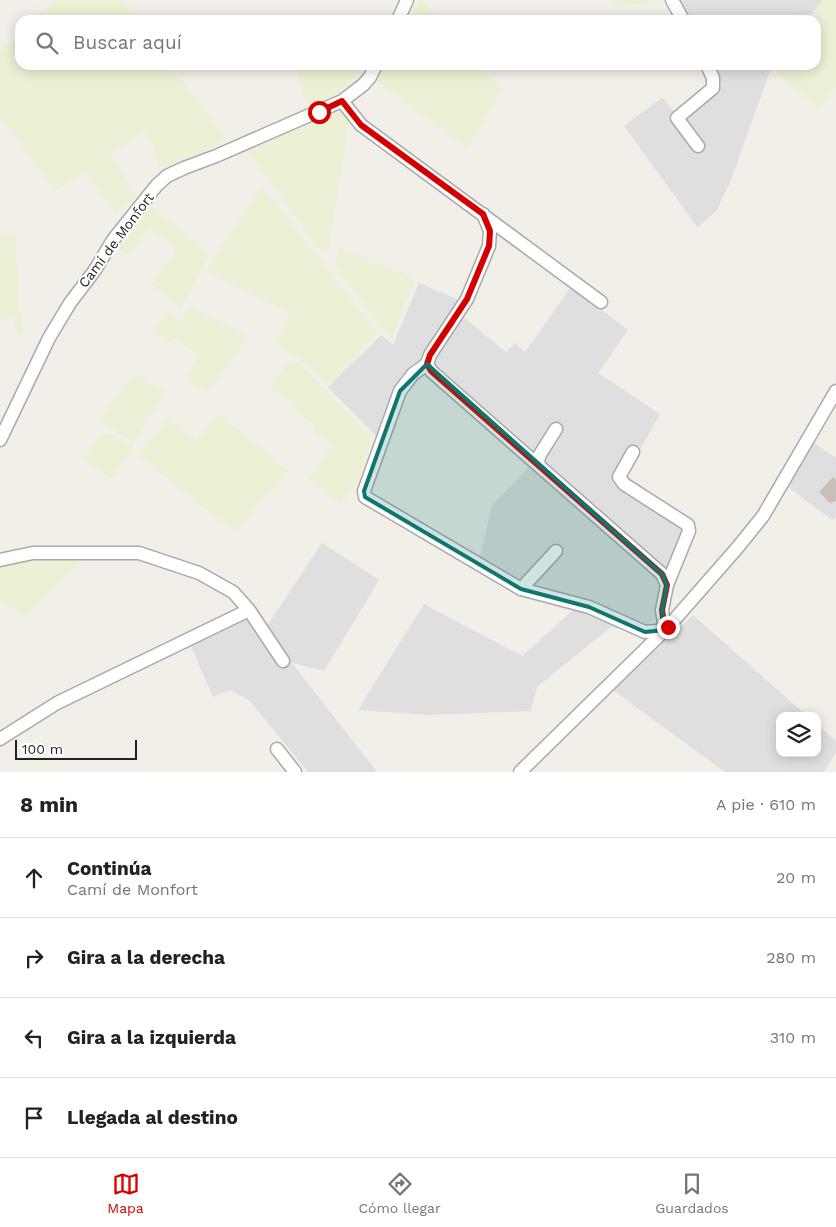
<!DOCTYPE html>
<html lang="es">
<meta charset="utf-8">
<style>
:root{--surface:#fff;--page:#f6f6f6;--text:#222;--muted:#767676;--line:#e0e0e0;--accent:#d40000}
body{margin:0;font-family:"Work Sans",sans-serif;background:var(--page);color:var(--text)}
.controls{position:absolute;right:15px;bottom:15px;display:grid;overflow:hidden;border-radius:10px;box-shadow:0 2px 12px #0003}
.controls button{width:45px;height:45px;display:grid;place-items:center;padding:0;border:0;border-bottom:1px solid var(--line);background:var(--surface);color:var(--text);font:25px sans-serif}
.scale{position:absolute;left:15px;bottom:12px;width:122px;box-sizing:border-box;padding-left:5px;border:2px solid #222;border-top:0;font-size:14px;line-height:18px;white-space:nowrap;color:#222;-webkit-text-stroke:4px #fff;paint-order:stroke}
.stop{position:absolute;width:15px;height:15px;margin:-11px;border:4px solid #d40000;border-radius:50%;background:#fff}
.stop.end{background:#d40000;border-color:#fff;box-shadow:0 1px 5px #0008}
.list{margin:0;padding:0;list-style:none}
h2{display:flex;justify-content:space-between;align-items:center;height:65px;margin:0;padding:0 20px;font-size:21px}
h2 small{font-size:16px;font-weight:400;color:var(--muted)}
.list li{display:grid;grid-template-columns:32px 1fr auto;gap:15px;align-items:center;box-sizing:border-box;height:80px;padding:0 20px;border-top:1px solid var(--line)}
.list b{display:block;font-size:19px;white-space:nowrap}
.list p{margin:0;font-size:16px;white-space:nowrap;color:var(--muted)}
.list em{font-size:16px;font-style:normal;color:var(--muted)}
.icon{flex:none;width:28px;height:28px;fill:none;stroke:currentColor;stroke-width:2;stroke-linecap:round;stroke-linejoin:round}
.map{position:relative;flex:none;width:836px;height:772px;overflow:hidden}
.search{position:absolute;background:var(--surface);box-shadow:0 2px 12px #0003;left:15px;right:15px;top:15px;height:55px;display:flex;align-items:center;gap:12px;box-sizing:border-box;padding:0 18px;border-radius:15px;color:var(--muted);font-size:19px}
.sheet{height:385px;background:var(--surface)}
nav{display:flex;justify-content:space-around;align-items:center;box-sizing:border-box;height:70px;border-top:1px solid var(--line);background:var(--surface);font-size:14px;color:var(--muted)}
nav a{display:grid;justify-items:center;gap:2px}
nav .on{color:var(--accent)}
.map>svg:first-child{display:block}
.residential{fill:#e0dfdf}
.farmland{fill:#eef0d5}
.building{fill:#c7bfb8}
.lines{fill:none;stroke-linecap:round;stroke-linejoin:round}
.minor-casing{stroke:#a9a9a9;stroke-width:15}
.minor{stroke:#fff;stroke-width:12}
.route{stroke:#d40000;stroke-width:6}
.marked{fill:#0f766e;fill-opacity:0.2;stroke:#0f766e;stroke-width:4;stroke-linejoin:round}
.labels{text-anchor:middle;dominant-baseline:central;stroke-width:4;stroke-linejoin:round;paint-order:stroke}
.street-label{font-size:14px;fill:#222;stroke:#fff}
</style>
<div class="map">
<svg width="836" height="772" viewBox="0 0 836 772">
<rect width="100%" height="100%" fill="#f2efe9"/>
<!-- residential -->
<path class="residential" d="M673,0H823L807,20H684Z
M708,65H772L731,180L717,210L698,228L624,126L662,98L681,119L716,88Z
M419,283L461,301L463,317L506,352L515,343L525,352L571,287L628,330L598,373L660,414L626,475L694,523L669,606L639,634L611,627L537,687L531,711L429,715L358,710L424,604L522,656L581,603L529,589L479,560L492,506L530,466L417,363L399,381L376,436L328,387L381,335L393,345Z
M814,443L836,458V517L832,520L787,486Z
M322,543L379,580L324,671L292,663L377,772H308L250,701L230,690L213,697L190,644L248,619L261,635Z
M693,615L807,716H780V753H817V724L836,741V752L824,772H725L613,690Z"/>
<!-- farmland -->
<path class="farmland" d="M55,0H121L136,20H34Z
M420,0H422L440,20H409Z
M611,0H667V1L621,7H617Z
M823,0H836V87L818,108L770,67L772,65H816V20H807Z
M20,33V65H170L227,139L212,148L158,170L154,145L144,132L110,154L137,197L116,214L85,172L55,191L0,116V52Z
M295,65H357L362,73L333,98L308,107L303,96Z
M385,65H481L502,89L488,115L467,148L377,81Z
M339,109L349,121L329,247L320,250L246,150Z
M261,188L266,191L378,333L327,385L300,359L275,343L290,313L206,270Z
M150,206L210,254L181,309L151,284L177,251L151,228L127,255L118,248Z
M15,233L19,308L25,333L18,336L14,319L0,318V236Z
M339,249L414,277L415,280L391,340L334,265Z
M189,307L246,335L243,344L207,393L185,378L198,355L174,338L170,343L152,332L168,311L181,322Z
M300,363L372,438L365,460L363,476L341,504L308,479L332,446L311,429L314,425L295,411L298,407L270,388L287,364Z
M135,373L166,392L133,443L99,420Z
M220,414L288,471L235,532L138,455L169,418L196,441Z
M101,435H113L135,448L111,479L83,459Z
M45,559L81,561L25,617L0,600V566L18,562Z"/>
<!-- building -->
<path class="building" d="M833,477L836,480V501L830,503L819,492Z"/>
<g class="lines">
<!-- minor casing -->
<g class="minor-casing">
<path id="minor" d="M672,0L683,20
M398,20L407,0
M342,101L361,125L601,302
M698,146L677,118L713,88V78L707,65
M427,364L413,374L400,391L364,491L365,497L521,589L589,607L645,632L665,630L662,610L667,585L662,574L431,371L427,364L430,355L467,299L489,246L490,231L483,214
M0,440L49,338L70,303L95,270L113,240L157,185L167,176L184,168L216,156L342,101L363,85L370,77L376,65
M633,452L619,477L624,484L688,525L689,531L667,585
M538,465L539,456L556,429
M0,560L33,553H139L199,573L233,592L249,610
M521,589L556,551
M0,739L57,703L249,610L283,661
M277,749L295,772
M520,772L668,627L738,547L763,516L836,391"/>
</g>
<!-- minor -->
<use href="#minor" class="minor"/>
</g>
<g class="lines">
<!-- route -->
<path class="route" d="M319,112L342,101L361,125L483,214L490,231L489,246L467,299L430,355L427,364L431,371L662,574L667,585L662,610L665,630L668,627"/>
</g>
<!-- marked area -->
<path class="marked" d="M427,364L662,574L667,585L662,610L665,630L645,632L589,607L521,589L365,497L364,491L400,391Z"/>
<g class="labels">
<!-- street labels -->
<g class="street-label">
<text transform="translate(116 240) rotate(-53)">Camí de Monfort</text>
</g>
</g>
</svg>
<div class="controls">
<button><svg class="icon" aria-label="layers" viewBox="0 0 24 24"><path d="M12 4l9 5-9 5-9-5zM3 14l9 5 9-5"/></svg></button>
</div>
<div class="scale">100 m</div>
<div class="stop" style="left:319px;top:112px"></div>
<div class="stop end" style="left:668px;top:627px"></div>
<div class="search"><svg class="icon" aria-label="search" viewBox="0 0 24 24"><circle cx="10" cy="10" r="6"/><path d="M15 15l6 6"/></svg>Buscar aquí</div>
</div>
<section class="sheet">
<h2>8 min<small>A pie · 610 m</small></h2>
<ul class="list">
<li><svg class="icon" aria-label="ahead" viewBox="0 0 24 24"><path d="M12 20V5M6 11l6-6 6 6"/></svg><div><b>Continúa</b><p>Camí de Monfort</p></div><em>20 m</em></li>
<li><svg class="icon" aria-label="right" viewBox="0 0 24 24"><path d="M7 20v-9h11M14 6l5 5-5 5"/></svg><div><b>Gira a la derecha</b></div><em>280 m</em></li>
<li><svg class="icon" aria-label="left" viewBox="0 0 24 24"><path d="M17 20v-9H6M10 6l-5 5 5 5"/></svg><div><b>Gira a la izquierda</b></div><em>310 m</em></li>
<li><svg class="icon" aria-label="arrive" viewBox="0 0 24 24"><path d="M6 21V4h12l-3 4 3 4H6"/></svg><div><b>Llegada al destino</b></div></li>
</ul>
</section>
<nav>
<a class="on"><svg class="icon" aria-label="map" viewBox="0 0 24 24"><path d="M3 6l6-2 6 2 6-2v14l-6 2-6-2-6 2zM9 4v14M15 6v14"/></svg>Mapa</a>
<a><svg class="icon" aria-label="directions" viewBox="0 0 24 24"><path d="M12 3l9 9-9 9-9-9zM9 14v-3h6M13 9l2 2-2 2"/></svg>Cómo llegar</a>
<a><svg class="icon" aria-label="saved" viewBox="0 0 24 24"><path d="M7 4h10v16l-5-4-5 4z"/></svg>Guardados</a>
</nav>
